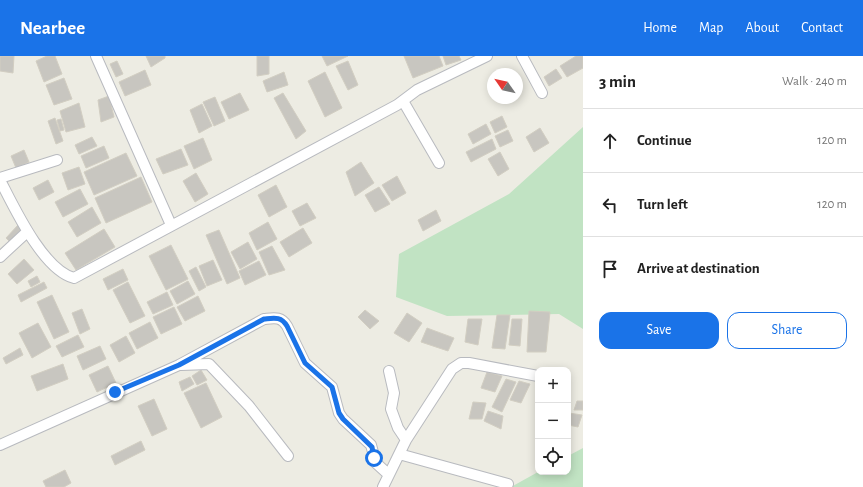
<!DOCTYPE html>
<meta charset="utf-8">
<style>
:root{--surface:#fff;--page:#f2f2f2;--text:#222;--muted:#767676;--line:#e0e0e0;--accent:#1a73e8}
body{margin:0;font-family:"Alegreya Sans",sans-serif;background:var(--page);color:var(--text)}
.controls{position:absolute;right:12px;bottom:12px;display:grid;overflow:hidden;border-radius:8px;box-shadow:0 2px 10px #0003}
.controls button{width:36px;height:36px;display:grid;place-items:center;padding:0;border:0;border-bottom:1px solid var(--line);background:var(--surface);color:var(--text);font:20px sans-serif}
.compass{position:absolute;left:487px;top:12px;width:36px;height:36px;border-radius:50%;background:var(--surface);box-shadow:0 2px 10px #0003;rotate:304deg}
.stop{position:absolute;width:12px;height:12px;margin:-9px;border:3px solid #1a73e8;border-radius:50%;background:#fff}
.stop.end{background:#1a73e8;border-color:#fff;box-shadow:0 1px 4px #0008}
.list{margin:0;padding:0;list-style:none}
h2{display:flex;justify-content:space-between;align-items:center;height:52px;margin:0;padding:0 16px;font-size:17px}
h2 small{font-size:13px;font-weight:400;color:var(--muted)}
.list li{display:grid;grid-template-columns:26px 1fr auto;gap:12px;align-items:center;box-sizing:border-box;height:64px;padding:0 16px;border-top:1px solid var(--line)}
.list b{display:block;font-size:15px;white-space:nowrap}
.list em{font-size:13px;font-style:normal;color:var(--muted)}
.actions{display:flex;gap:8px;padding:12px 16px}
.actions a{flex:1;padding:9px 0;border:1px solid var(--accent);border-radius:12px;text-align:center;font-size:14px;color:var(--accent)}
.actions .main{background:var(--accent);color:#fff}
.icon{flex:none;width:22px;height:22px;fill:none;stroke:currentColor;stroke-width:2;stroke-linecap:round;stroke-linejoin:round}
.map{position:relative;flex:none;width:583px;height:431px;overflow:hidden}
header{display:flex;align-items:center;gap:24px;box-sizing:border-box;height:56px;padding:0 20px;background:var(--accent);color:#fff}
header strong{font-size:19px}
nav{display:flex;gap:22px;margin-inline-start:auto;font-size:14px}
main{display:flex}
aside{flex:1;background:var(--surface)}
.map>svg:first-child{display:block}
.green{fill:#c1e3c3}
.building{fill:#c8c6c0;stroke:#d2cec2}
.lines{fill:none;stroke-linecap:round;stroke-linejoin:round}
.street-casing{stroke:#b8babf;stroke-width:12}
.street{stroke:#fff;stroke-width:10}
.route{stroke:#1a73e8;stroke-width:5}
</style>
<header>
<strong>Nearbee</strong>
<nav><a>Home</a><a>Map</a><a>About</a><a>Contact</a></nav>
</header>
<main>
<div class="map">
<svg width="583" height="431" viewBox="0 0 583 431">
<rect width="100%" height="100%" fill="#edece3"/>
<!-- green -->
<path class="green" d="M583,71V273L559,258L447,260L396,241L399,198L509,138Z
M583,392V431H511L538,416H568V400Z"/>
<!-- building -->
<path class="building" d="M0,0H14L13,17L0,15Z
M47,0H55L62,18L44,26L36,5Z
M146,0H165V2L151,11Z
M257,0H269V18L257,20Z
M322,0H348L327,10Z
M404,0H439L443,10L413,22Z
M443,0H459L461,4L446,9Z
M576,0H583V12L567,21L560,10Z
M117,5L123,18L116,21L110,8Z
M348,5L358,29L348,34L336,10Z
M556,13L562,22L549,30L544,21Z
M145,14L151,29L125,40L119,26Z
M284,16L288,29L267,36L263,25Z
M325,16L342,52L325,61L308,25Z
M64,22L72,43L54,49L46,29Z
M240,37L249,54L229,63L221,46Z
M283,37L306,75L296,83L274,42Z
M109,40L114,61L101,66L98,44Z
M215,41L225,65L214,70L203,46Z
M79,47L85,71L66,76L60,55Z
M202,48L212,70L199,77L190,54Z
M502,60L507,71L495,77L490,66Z
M55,62L63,85L56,88L48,65Z
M61,63L64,74L60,75L57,64Z
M486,68L491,78L473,88L468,78Z
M540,72L549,87L534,96L526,81Z
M508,74L513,85L500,91L495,80Z
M92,81L97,90L79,98L75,89Z
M203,82L212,104L194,113L184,90Z
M492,83L496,93L471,106L466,96Z
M104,90L109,102L86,112L81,100Z
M181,93L188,109L163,118L156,103Z
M24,94L29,106L16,112L11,100Z
M500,96L509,113L498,120L488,103Z
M126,97L137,120L94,139L84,116Z
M361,106L374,127L355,140L346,116Z
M79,111L85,128L68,134L62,117Z
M196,117L208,138L195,146L183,125Z
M397,120L406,137L392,145L382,129Z
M141,121L152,146L106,167L95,142Z
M48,124L54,136L39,144L33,132Z
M276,129L287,151L269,161L258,139Z
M379,131L390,148L375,156L365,139Z
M80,133L88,148L63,161L55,146Z
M307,147L316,162L300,170L292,155Z
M92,151L101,167L77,181L68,166Z
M436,154L441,165L423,175L418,164Z
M268,166L277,183L257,194L249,177Z
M18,169L23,175L11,187L6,182Z
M303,172L312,187L289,201L280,186Z
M104,173L115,191L76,214L65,197Z
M219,174L240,222L227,228L206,179Z
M248,186L257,203L240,213L231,196Z
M171,189L188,223L166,234L149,200Z
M272,190L285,214L269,219L259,196Z
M24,203L34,214L17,228L8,218Z
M213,204L222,224L207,230L199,210Z
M259,205L266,219L245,229L239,215Z
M196,211L206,231L199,235L189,215Z
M123,213L128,224L108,234L103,223Z
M37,220L40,226L31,231L28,225Z
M188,225L195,238L177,248L170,235Z
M44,226L47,232L21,246L18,239Z
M128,226L145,260L130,267L113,234Z
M167,236L173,249L153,258L147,246Z
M52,239L69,276L54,283L37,246Z
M198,240L205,255L185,265L177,251Z
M174,251L182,268L161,278L153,261Z
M82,253L90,273L80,278L72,257Z
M365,254L379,265L370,273L358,261Z
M529,255L550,256L546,296H527Z
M407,257L422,267L409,286L394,277Z
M497,259H510L505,293L492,292Z
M468,263H482L478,289L465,286Z
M512,263H522L520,290L509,289Z
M150,266L158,282L137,293L129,277Z
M38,267L51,291L32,302L19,277Z
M427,272L454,282L448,295L421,286Z
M78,279L84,291L62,301L56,290Z
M126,280L135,297L119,306L110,289Z
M100,290L106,303L83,314L77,300Z
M20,292L23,299L6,308L3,302Z
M63,308L68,323L37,335L31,320Z
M108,310L116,327L97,336L89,319Z
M201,314L207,324L197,329L192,320Z
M487,316L502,320L495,336L481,332Z
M190,321L194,328L182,335L179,326Z
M506,323L516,326L502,356L492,351Z
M519,325L530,328L521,347L510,344Z
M206,327L222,361L201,372L184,337Z
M154,343L167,373L152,380L138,350Z
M577,345H583V354H574Z
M473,346L486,347L482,363H469Z
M488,355L503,360L501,373L484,365Z
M569,357L582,359L578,371L568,369Z
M141,385L145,394L115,409L111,400Z
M65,414L71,427L64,431H46L43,425Z"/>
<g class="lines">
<!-- street casing -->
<g class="street-casing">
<path id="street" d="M96,0L171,169
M522,0L542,37
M403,45L439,107
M0,122L57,104
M0,124C14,151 43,214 74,222L397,49L417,34L487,0
M0,201L27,176
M181,309L209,308L249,350L288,400
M389,315L394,337L391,353L398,372L406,384
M0,389L179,309L264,263C274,262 281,260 287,270L305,307L332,331L339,357L343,363L371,389L376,407L388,418
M399,398L508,428
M383,431L406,384L452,313L461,307H469L538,320"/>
</g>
<!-- street -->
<use href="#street" class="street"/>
</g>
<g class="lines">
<!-- route -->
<path class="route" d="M115,336L179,309L264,263C274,262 281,260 287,270L305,307L332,331L339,357L343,363L372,391L374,402"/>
</g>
</svg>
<div class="controls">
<button>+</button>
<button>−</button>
<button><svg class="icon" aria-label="locate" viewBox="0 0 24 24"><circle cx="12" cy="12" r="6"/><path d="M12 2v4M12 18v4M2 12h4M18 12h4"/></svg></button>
</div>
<svg class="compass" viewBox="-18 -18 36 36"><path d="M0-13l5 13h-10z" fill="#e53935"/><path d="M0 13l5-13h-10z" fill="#767676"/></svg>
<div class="stop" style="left:374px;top:402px"></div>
<div class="stop end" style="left:115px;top:336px"></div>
</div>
<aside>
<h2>3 min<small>Walk · 240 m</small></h2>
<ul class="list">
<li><svg class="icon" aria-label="ahead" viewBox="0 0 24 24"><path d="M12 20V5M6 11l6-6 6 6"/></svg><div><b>Continue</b></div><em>120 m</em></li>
<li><svg class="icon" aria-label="left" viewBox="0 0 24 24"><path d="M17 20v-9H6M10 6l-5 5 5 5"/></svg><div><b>Turn left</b></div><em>120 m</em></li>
<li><svg class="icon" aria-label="arrive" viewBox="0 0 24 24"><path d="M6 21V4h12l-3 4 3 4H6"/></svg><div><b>Arrive at destination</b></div></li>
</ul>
<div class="actions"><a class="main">Save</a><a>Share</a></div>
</aside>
</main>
